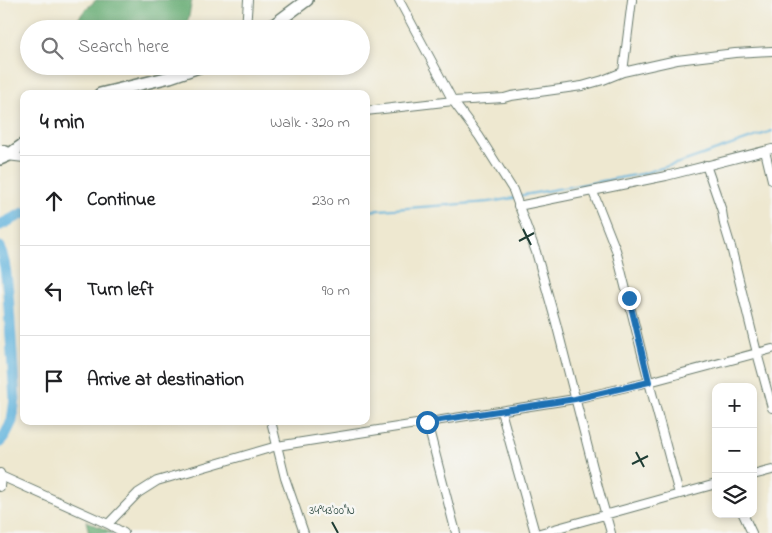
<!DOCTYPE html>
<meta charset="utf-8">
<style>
:root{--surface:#fff;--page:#f2f2f2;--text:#202124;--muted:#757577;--line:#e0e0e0}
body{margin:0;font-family:"Indie Flower",sans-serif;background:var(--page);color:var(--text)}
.controls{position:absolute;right:15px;bottom:15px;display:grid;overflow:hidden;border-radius:10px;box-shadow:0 2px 8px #0003}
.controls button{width:45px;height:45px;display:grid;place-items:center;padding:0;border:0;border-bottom:1px solid var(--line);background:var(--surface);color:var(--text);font:25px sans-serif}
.stop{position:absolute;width:15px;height:15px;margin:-11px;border:4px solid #1f6fb2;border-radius:50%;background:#fff}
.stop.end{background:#1f6fb2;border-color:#fff;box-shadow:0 1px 5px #0008}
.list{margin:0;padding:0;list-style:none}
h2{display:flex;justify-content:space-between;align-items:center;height:65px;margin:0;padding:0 20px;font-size:21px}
h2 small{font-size:16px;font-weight:400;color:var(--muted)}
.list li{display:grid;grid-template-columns:32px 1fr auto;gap:15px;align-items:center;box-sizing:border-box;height:90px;padding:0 20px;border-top:1px solid var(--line)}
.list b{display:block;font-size:19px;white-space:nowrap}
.list em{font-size:16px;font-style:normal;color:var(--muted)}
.icon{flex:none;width:28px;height:28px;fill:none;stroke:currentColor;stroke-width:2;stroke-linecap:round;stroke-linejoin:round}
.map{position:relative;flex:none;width:772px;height:533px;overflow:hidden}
.search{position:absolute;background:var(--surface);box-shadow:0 2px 8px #0003;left:20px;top:20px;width:350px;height:55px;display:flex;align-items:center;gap:12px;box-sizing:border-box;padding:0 18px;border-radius:28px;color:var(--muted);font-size:19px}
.panel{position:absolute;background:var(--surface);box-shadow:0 2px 8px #0003;left:20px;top:90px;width:350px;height:335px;border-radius:10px}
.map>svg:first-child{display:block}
.forest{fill:#66ac73;stroke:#427454}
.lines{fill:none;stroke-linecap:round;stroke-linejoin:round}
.stream{stroke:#62b4dd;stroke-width:2}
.river{stroke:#62b4dd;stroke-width:11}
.street-casing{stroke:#67796b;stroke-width:10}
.secondary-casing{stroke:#67796b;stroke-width:14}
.street{stroke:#fff;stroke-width:8}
.secondary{stroke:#fff;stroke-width:11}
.route{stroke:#1f6fb2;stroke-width:6}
.ticks{fill:none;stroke:#1f3d34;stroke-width:2}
.ticks-label{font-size:12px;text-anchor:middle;fill:#1f3d34;stroke:#f6f6f2;stroke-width:5;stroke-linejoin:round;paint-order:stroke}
</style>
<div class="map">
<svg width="772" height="533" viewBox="0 0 772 533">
<rect width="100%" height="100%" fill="#f6f6f2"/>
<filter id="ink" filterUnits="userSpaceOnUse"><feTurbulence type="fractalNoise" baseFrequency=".02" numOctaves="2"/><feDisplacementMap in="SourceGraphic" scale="10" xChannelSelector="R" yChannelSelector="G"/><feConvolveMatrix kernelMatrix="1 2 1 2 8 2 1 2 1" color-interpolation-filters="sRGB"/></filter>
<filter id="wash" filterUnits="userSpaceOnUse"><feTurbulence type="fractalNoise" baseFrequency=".0096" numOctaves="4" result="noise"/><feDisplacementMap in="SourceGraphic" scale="20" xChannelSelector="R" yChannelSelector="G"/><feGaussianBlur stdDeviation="1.12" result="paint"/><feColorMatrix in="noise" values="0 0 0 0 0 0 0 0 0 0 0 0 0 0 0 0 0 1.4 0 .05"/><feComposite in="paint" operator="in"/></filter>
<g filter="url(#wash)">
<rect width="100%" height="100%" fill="#eee8d0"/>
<!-- forest -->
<path class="forest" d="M96,0H192L188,21L180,29H81L75,23L85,10Z
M86,521L111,532L113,533H89Z"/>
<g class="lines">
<!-- stream -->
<path class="stream" d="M518,196L641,174L682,162L772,131
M366,211L489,202L514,198"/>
<!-- river -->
<path class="river" d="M0,225L24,213
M0,247L5,266L8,292L15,399L12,421L4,437L0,442"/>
</g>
</g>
<g filter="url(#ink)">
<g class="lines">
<!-- street casing -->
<g class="street-casing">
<path id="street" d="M399,0L453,101L479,136L513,190L536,252L556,323L598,487L611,533
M246,29L248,0
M623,72L632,0
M366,111L453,101L504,98L511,96L582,86L603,80L623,72L677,60L735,53L772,51
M0,150H5L11,153
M765,151L772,180
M7,156L24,158
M706,165L722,211L724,224L731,247L757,353L772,408
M593,192L616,250L649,382L679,494
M518,206L666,176L772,149
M501,411L535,533
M271,421L285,478L304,533
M427,422L456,533
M0,473L1,476L108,524L124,533
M753,475L772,470
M0,487L1,476
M743,514L752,533
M108,524L138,493L157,481L277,446L575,399L649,382L772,349
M540,533L716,484"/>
</g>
<!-- secondary casing -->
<g class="secondary-casing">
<path id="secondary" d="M268,29L307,0
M100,94L170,77L202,66
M0,159L7,156L24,144"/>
</g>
<!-- street -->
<use href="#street" class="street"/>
<!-- secondary -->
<use href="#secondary" class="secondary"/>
</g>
</g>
<g class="lines" filter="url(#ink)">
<!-- route -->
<path class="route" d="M427,422L575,399L649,382L629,298"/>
</g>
<!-- ticks -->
<path class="ticks" d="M523,229L531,245M519,241L534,233M636,452L644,467M632,464L648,456M332,522L338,533"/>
<g class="ticks-label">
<text x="332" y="514">34°43'00"N</text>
</g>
</svg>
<div class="controls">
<button>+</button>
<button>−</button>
<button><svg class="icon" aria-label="layers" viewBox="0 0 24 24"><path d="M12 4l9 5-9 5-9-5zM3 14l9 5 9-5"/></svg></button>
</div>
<div class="stop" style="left:427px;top:422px"></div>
<div class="stop end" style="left:629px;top:298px"></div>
<div class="search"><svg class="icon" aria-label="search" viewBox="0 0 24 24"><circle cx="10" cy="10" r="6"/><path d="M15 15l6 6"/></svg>Search here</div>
<section class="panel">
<h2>4 min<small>Walk · 320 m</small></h2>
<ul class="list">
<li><svg class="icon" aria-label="ahead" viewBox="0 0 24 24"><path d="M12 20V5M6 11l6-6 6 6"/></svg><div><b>Continue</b></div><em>230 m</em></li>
<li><svg class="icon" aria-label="left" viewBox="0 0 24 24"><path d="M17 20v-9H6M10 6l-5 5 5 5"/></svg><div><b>Turn left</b></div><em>90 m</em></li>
<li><svg class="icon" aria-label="arrive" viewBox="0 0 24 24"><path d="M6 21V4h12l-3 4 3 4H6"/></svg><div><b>Arrive at destination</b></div></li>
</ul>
</section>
</div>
